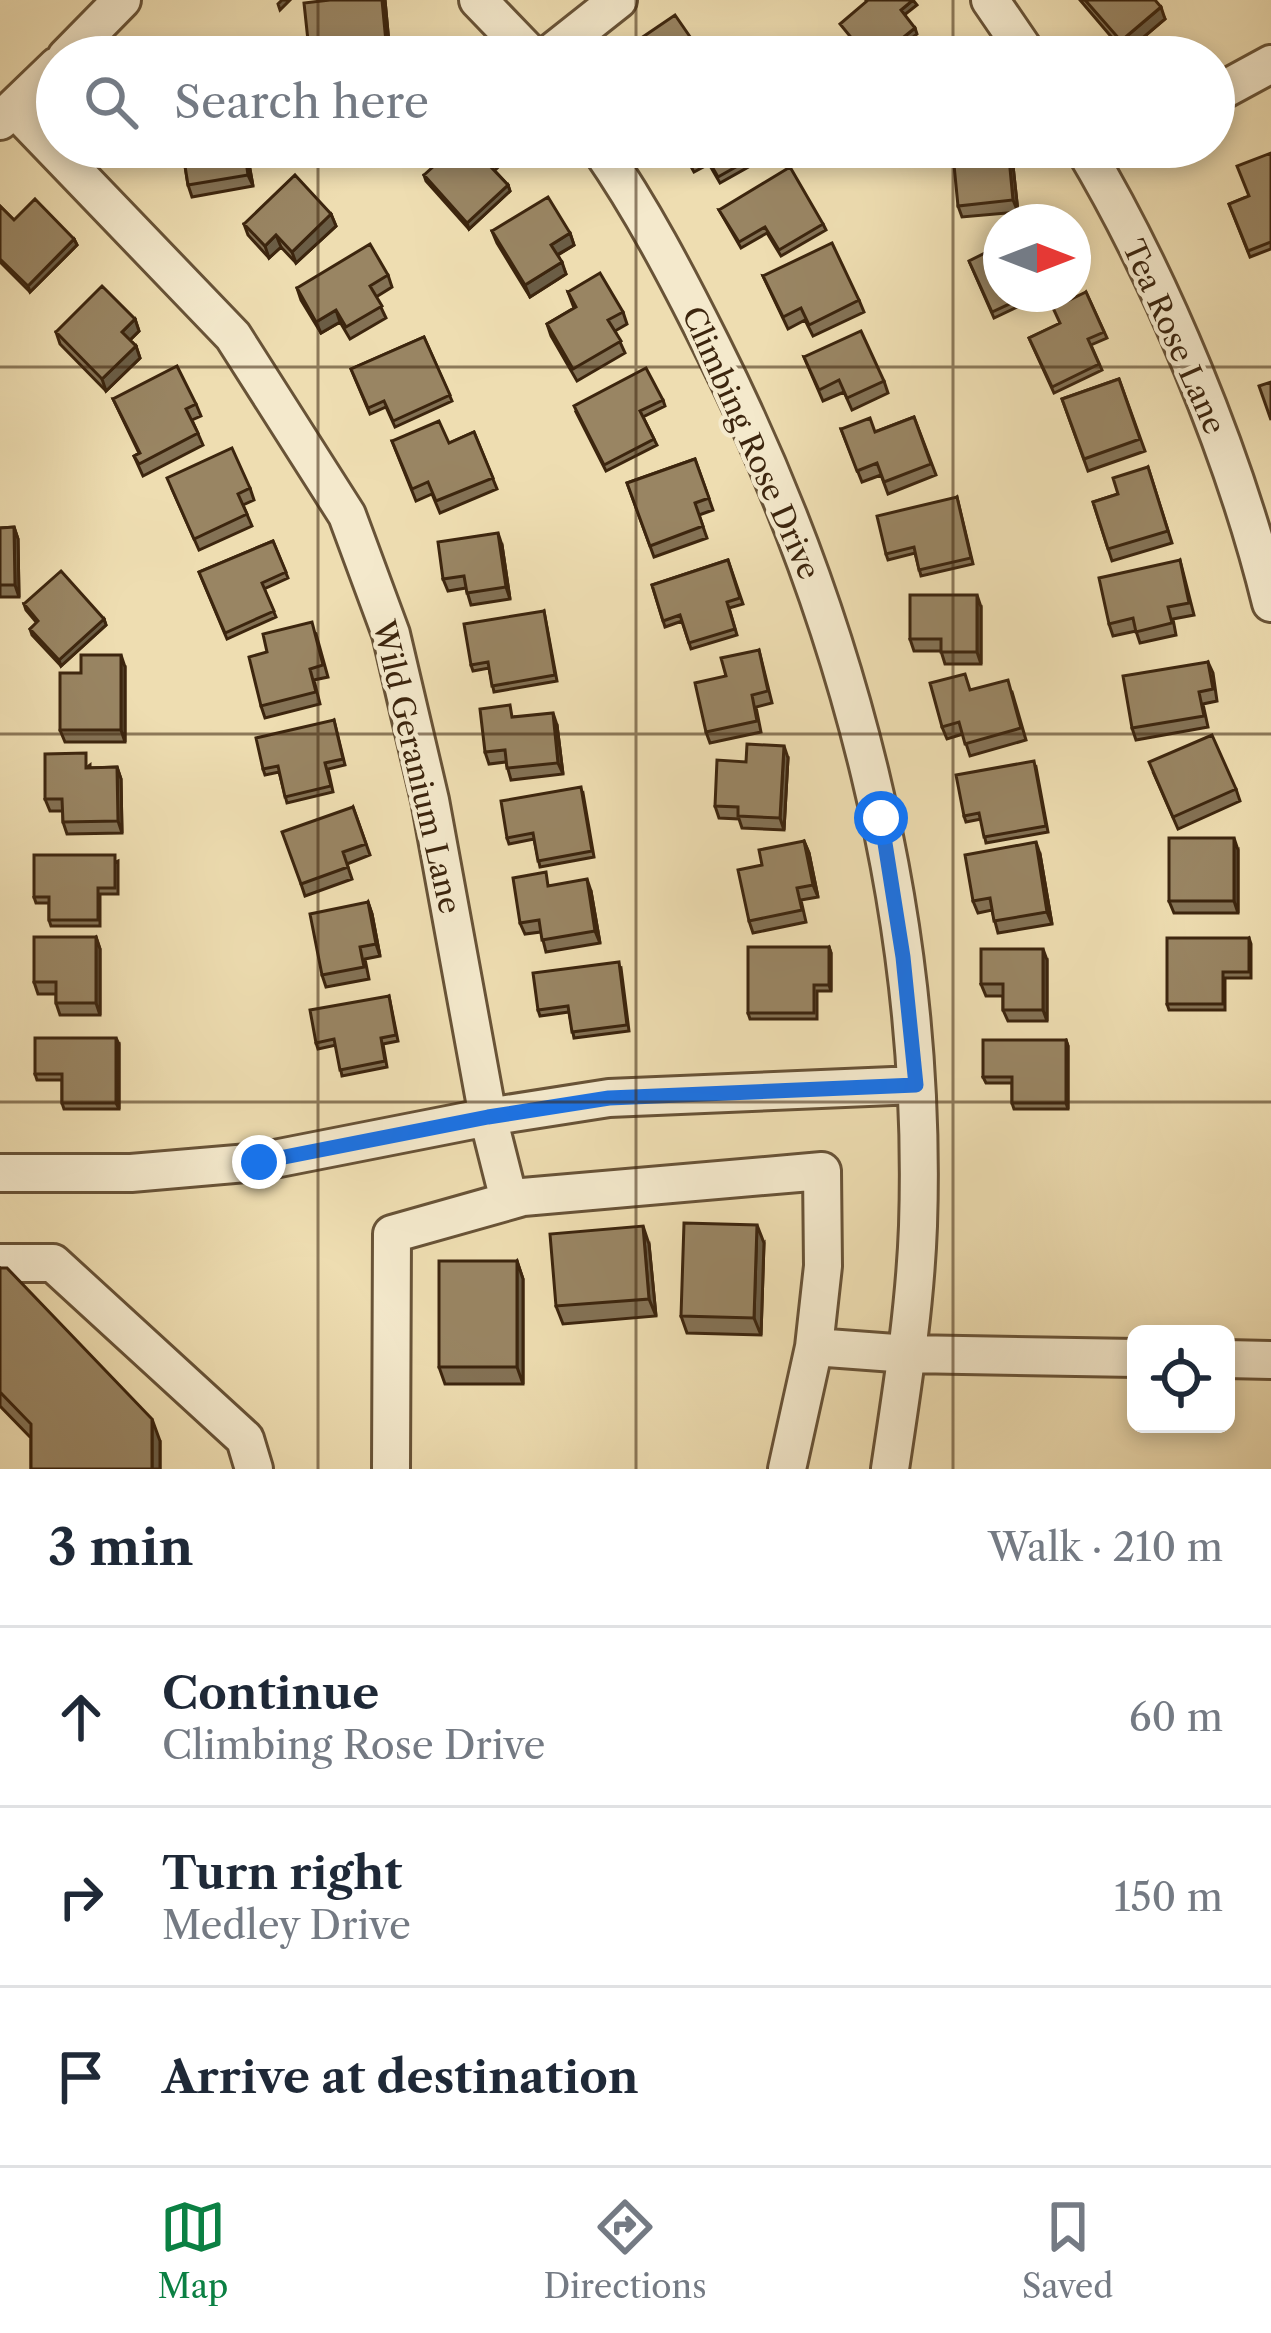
<!DOCTYPE html>
<meta charset="utf-8">
<style>
:root{--surface:#fff;--page:#f2f2f3;--text:#1f2937;--muted:#747a83;--line:#e0e1e3;--accent:#0b8043}
body{margin:0;font-family:"Libre Caslon Text",serif;background:var(--page);color:var(--text)}
.controls{position:absolute;right:36px;bottom:36px;display:grid;overflow:hidden;border-radius:18px;box-shadow:0 6px 18px #0003}
.controls button{width:108px;height:108px;display:grid;place-items:center;padding:0;border:0;border-bottom:3px solid var(--line);background:var(--surface);color:var(--text);font:60px sans-serif}
.compass{position:absolute;left:983px;top:204px;width:108px;height:108px;border-radius:50%;background:var(--surface);box-shadow:0 6px 18px #0003;rotate:90deg}
.stop{position:absolute;width:36px;height:36px;margin:-27px;border:9px solid #1a73e8;border-radius:50%;background:#fff}
.stop.end{background:#1a73e8;border-color:#fff;box-shadow:0 3px 12px #0008}
.list{margin:0;padding:0;list-style:none}
h2{display:flex;justify-content:space-between;align-items:center;height:156px;margin:0;padding:0 48px;font-size:51px}
h2 small{font-size:39px;font-weight:400;color:var(--muted)}
.list li{display:grid;grid-template-columns:78px 1fr auto;gap:36px;align-items:center;box-sizing:border-box;height:180px;padding:0 48px;border-top:3px solid var(--line)}
.list b{display:block;font-size:45px;white-space:nowrap}
.list p{margin:0;font-size:39px;white-space:nowrap;color:var(--muted)}
.list em{font-size:39px;font-style:normal;color:var(--muted)}
.icon{flex:none;width:66px;height:66px;fill:none;stroke:currentColor;stroke-width:2;stroke-linecap:round;stroke-linejoin:round}
.map{position:relative;flex:none;width:1271px;height:1469px;overflow:hidden}
.search{position:absolute;background:var(--surface);box-shadow:0 6px 18px #0003;left:36px;right:36px;top:36px;height:132px;display:flex;align-items:center;gap:30px;box-sizing:border-box;padding:0 42px;border-radius:66px;color:var(--muted);font-size:45px}
.sheet{height:696px;background:var(--surface)}
nav{display:flex;justify-content:space-around;align-items:center;box-sizing:border-box;height:168px;border-top:3px solid var(--line);background:var(--surface);font-size:33px;color:var(--muted)}
nav a{display:grid;justify-items:center;gap:6px}
nav .on{color:var(--accent)}
.map>svg:first-child{display:block}
.lines{fill:none;stroke-linecap:round;stroke-linejoin:round}
.minor-casing{stroke:#685337;stroke-width:42}
.minor{stroke:#f4e9cc;stroke-width:36}
.wall{fill:#847255;stroke:#3c250e;stroke-width:3}
.shaded-wall{fill:#6b5d45;stroke:#3c250e;stroke-width:3}
.building{fill:#998563;stroke:#3c250e;stroke-width:3}
.route{stroke:#1a73e8;stroke-width:15}
.grid{fill:none;stroke:#3c250e;stroke-width:3;stroke-opacity:0.55}
.labels{text-anchor:middle;dominant-baseline:central;stroke-width:9;stroke-linejoin:round;paint-order:stroke}
.street-label{font-size:30px;fill:#3c250e;stroke:#f4e9cc}
</style>
<div class="map">
<svg width="1271" height="1469" viewBox="0 0 1271 1469">
<rect width="100%" height="100%" fill="#eeddb1"/>
<filter id="stains"><feTurbulence type="fractalNoise" baseFrequency=".00167" numOctaves="4"/><feColorMatrix values="0 0 0 0 .2 0 0 0 0 .09 0 0 0 0 .02 0 0 0 .5 -.17"/></filter>
<radialGradient id="worn" r=".72"><stop offset=".6" stop-color="#630" stop-opacity="0"/><stop offset="1" stop-color="#630" stop-opacity=".3"/></radialGradient>
<g class="lines">
<!-- minor casing -->
<g class="minor-casing">
<path id="minor" d="M478,0L533,57
M990,0L1029,57
M66,57L122,0
M546,57L618,0
M1214,95L1271,64
M15,109L233,336L347,515L391,634L430,800L488,1117L509,1200
M0,121L57,66
M599,147C642,209 677,276 711,344C848,616 928,920 918,1226C915,1308 902,1389 890,1469
M1083,147C1161,277 1235,456 1271,603
M0,1173H131L259,1162L488,1117L609,1098L916,1085
M0,1263H53L245,1439L254,1469
M814,1347L908,1354L1136,1358
M1226,1359L1271,1360
M391,1469L392,1234L523,1197L822,1171L823,1266L814,1347L787,1469"/>
</g>
<!-- minor -->
<use href="#minor" class="minor"/>
</g>
<!-- wall -->
<path class="wall" d="M385,0L390,54L356,57H312L309,50Z
M1080,0H1155L1165,19L1125,53Z
M182,147H246L253,186L192,197L188,185Z
M680,147H773L775,152L720,183L709,164L694,172Z
M965,147H1011L1018,212L962,217L958,206L966,164Z
M514,152L494,170L508,185L510,191L469,229L426,181L424,175Z
M1271,153V249L1250,257L1229,204L1249,196Z
M0,206L14,220L74,239L77,245L30,292L0,262Z
M719,210L823,224L826,230L781,256L767,233L741,248Z
M331,214L336,226L296,263L281,247L269,258L248,235L244,224Z
M492,231L570,233L574,245L558,255L566,274L530,297L497,243Z
M969,261L1001,294H1045L994,318Z
M388,275L392,287L376,297L386,318L350,339L340,322L321,333L301,300L297,288Z
M763,276L859,300L864,312L813,336L805,320L788,329Z
M568,292L623,312L627,324L615,331L625,353L577,381L551,336L547,324L574,308Z
M1086,292L1107,338L1091,345L1102,370L1054,393L1029,338L1059,324Z
M135,319L139,331L130,340L136,346L140,358L106,391L60,344L56,332Z
M424,337L452,401L395,427L386,407L370,414L351,369Z
M804,357L884,381L888,393L852,410L844,392L823,401Z
M1119,379L1145,451L1088,471L1062,399Z
M113,399L196,404L201,416L192,420L203,445L143,476L134,456L139,453Z
M663,400L665,406L643,417L657,445L606,471L576,412Z
M914,417L936,475L888,494L881,475L862,482L841,429L875,432Z
M474,432L497,489L440,513L432,494L416,501L392,441L449,443Z
M695,459L713,510L699,515L707,538L654,557L627,483Z
M1148,467L1172,543L1112,561L1093,502L1118,494Z
M250,488L254,500L243,505L252,526L199,550L172,489Z
M957,497L973,564L921,576L915,553L888,560L886,554Z
M14,527L18,539L19,597H0V528Z
M273,541L288,578L264,589L276,617L227,639L199,572Z
M502,545L510,599L471,605L466,588L448,591L443,579Z
M728,560L743,604L729,608L737,635L691,649L682,621L665,627L652,585Z
M1180,560L1194,615L1173,619L1176,635L1140,643L1136,631L1113,636L1109,624Z
M24,604L104,619L106,625L61,666L32,635L30,629L37,623L26,610Z
M981,607V664H945L941,651H914L910,639Z
M544,611L557,681L494,692L489,668L473,671L471,665Z
M316,634L328,677L314,680L320,704L265,718L261,706L267,652Z
M759,650L772,703L756,707L761,732L710,743L706,732L726,676Z
M1208,662L1213,673L1217,701L1203,704L1208,727L1136,740L1132,728Z
M125,667V742H65L60,730L81,673Z
M971,690L1012,692L1026,740L970,756L963,734L947,739L942,727Z
M515,717L557,725L563,774L511,780L506,762L489,764L485,752Z
M334,720L345,765L328,769L333,792L287,803L279,772L265,775L263,769Z
M788,758L784,830L742,828L739,819L719,818L715,806L746,762Z
M90,765V768L117,767L121,779L122,833L67,834L63,822V811H50L45,799Z
M1036,767L1048,832L986,843L981,819L966,822L964,816Z
M1154,774L1236,789L1240,801L1178,829Z
M583,793L594,857L540,867L534,839L509,844L507,838Z
M353,807L370,855L347,864L352,879L305,896L301,884Z
M804,841L809,853L818,897L801,900L806,922L753,933L749,921L762,865Z
M1238,850V913H1174L1169,901Z
M1040,854L1052,924L998,933L992,910L978,913L973,901Z
M118,861V894H100V926H51L49,920V903H36L34,897Z
M551,886L591,891L600,943L546,952L541,932L525,934L520,923Z
M368,902L372,914L380,956L365,959L369,979L326,987L322,975Z
M96,937L100,949V1015H60L56,1003V994H38L34,982Z
M1249,938L1251,944V978H1225V1010H1169L1167,1004Z
M829,947L831,953V991H817V1019H750L748,1013Z
M1047,960V1021H1008L1003,1010V996H986L981,984Z
M621,968L629,1031L574,1038L569,1012L540,1016L538,1010Z
M389,996L398,1041L383,1044L387,1067L342,1076L336,1045L318,1049L316,1043Z
M1066,1040L1068,1046V1109H1014L1012,1103V1083H986L983,1077Z
M119,1044V1109H64L62,1103V1080H37L35,1074Z
M764,1243L761,1335L687,1333L681,1316Z
M649,1244L656,1316L563,1324L556,1306Z
M517,1261L523,1279V1384H445L439,1367Z
M0,1268L160,1441V1469H31V1438L0,1406Z"/>
<!-- shaded-wall -->
<path class="shaded-wall" d="M282,0H290L280,10L278,4Z
M382,0H385L390,54L386,42Z
M913,0L917,5L903,16L901,10Z
M1161,7L1165,19L1125,53L1121,41Z
M915,28L917,34L889,57H879Z
M244,147H246L253,186L248,175Z
M511,147L514,152L493,172L490,166Z
M1008,147H1011L1018,212L1013,200Z
M508,185L510,191L469,229L467,223Z
M331,214L336,226L296,263L292,252Z
M570,233L574,245L555,256L551,245Z
M276,235L281,247L269,258L265,246Z
M74,239L77,245L30,292L28,286Z
M562,262L566,274L530,297L525,285Z
M336,310L340,322L321,333L316,322Z
M135,319L139,331L126,344L122,332Z
M136,346L140,358L106,391L102,379Z
M14,527L18,539L19,597L15,585Z
M498,533L502,545L510,599L506,587Z
M977,595L981,607V664L977,652Z
M104,619L106,625L61,666L59,660Z
M121,655L125,667V742L121,730Z
M553,713L557,725L563,774L558,763Z
M784,746L788,758L784,830L780,818Z
M117,767L121,779L122,833L118,821Z
M1234,838L1238,850V913L1234,901Z
M804,841L809,853L818,897L813,885Z
M1036,842L1040,854L1052,924L1047,912Z
M587,879L591,891L600,943L595,931Z
M368,902L372,914L380,956L376,944Z
M96,937L100,949V1015L96,1003Z
M829,947L831,953V991L829,985Z
M1043,949L1047,960V1021L1043,1010Z
M116,1038L119,1044V1109L116,1103Z
M1066,1040L1068,1046V1109L1066,1103Z
M757,1225L764,1243L761,1335L754,1318Z
M643,1226L649,1244L656,1316L649,1299Z
M517,1261L523,1279V1384L517,1367Z
M152,1419L160,1441V1469H152Z"/>
<!-- building -->
<path class="building" d="M330,0H382L386,42L309,50L304,3Z
M866,0H913L901,10L915,28L879,57H867L840,24L867,1Z
M1085,0H1155L1161,7L1121,41Z
M675,15L704,57H639L631,45Z
M167,43L180,57H153Z
M922,43L954,57H916Z
M182,147H244L248,175L188,185Z
M455,147H511L490,166L508,185L467,223L424,175Z
M681,147H771L718,177L707,158L692,166Z
M965,147H1008L1013,200L958,206L954,165L966,164Z
M1271,153V242L1248,251L1229,204L1249,196L1237,166Z
M790,167L823,224L779,250L765,227L739,242L719,210Z
M295,175L331,214L292,252L276,235L265,246L244,224Z
M548,197L570,233L551,245L562,262L525,285L492,231Z
M35,199L74,239L28,286L0,259V206L14,220Z
M832,243L859,300L809,325L801,308L783,317L763,276Z
M370,244L388,275L370,286L382,306L346,327L336,310L316,322L297,288Z
M1001,245V294H1031L992,312L969,261Z
M600,273L623,312L608,320L621,341L573,369L547,324L576,307L568,292Z
M102,286L135,319L122,332L136,346L102,379L56,332Z
M1086,292L1104,332L1088,339L1099,364L1052,387L1029,338L1060,323L1053,308Z
M861,331L884,381L847,398L839,380L819,390L804,357Z
M424,337L450,395L393,421L384,401L368,408L351,369Z
M177,366L196,404L186,409L198,433L139,464L134,456L140,453L113,399Z
M646,368L663,400L640,411L654,439L604,465L574,406Z
M1119,379L1140,439L1084,459L1062,399Z
M1271,382V420L1259,386Z
M914,417L931,464L884,482L877,463L857,471L841,429L870,418L875,432Z
M439,421L449,443L474,432L493,478L436,501L428,482L412,489L392,441Z
M232,448L250,488L238,494L247,514L194,539L167,478Z
M695,459L709,498L695,503L703,526L650,546L627,483Z
M1148,467L1168,531L1108,549L1093,502L1118,494L1113,478Z
M957,497L971,558L919,570L914,547L886,554L877,516Z
M14,527L15,585H0V528Z
M498,533L506,587L467,593L464,576L443,579L438,542Z
M273,541L286,572L262,583L274,611L225,633L199,572Z
M728,560L740,598L727,602L735,629L689,643L680,615L663,621L652,585Z
M1180,560L1189,603L1168,607L1172,623L1136,632L1133,618L1109,624L1099,578Z
M61,571L104,619L59,660L30,629L38,621L24,604Z
M910,595H977V652H941V639H910Z
M544,611L555,675L492,686L488,662L471,665L464,624Z
M312,622L323,665L310,669L316,692L261,706L249,657L267,652L263,634Z
M759,650L768,691L752,695L757,721L706,732L695,683L726,676L721,658Z
M81,655H121V730H60V673H81Z
M1208,662L1213,689L1199,692L1204,716L1132,728L1123,676Z
M965,674L970,690L1008,680L1021,728L965,744L959,722L942,727L930,683Z
M510,705L512,717L553,713L558,763L507,768L505,750L485,752L480,709Z
M334,720L343,759L325,763L331,786L285,797L278,766L263,769L256,738Z
M1212,735L1236,789L1173,817L1149,762Z
M747,744L784,746L780,818L738,816V807L715,806L717,760L746,762Z
M86,753V768L117,767L118,821L63,822L62,799H45V754Z
M1034,761L1046,826L984,837L979,813L964,816L956,775Z
M581,787L592,851L538,861L533,833L507,838L501,801Z
M353,807L366,844L343,852L348,867L301,884L282,832Z
M1169,838H1234V901H1169Z
M804,841L813,885L797,888L802,910L749,921L738,870L762,865L759,850Z
M1036,842L1047,912L994,921L990,898L973,901L965,855Z
M34,855H115V888H98V920H49V897H34Z
M546,872L548,886L587,879L595,931L542,940L539,920L520,923L513,878Z
M368,902L376,944L360,947L364,967L322,975L310,914Z
M34,937H96V1003H56V982H34Z
M1167,938H1249V972H1223V1004H1167Z
M748,947H829V985H814V1013H748Z
M981,949H1043V1010H1003V984H981Z
M619,962L627,1025L572,1032L568,1006L538,1010L533,973Z
M389,996L396,1035L381,1038L385,1061L340,1070L334,1039L316,1043L310,1010Z
M35,1038H116V1103H62V1074H35Z
M983,1040H1066V1103H1012V1077H983Z
M684,1223L757,1225L754,1318L681,1316Z
M643,1226L649,1299L556,1306L550,1234Z
M439,1261H517V1367H439Z
M0,1268H7L152,1419V1469H31V1424L0,1392Z"/>
<g class="lines">
<!-- route -->
<path class="route" d="M259,1162L488,1117L609,1098L916,1085L903,957L881,818"/>
</g>
<!-- grid -->
<path class="grid" d="M318,0V57M636,0V57M953,0V57M318,147V1469M636,147V1469M953,147V1469M0,367H1271M0,734H1271M0,1102H1271"/>
<g class="labels">
<!-- street labels -->
<g class="street-label">
<text transform="translate(1174 337) rotate(66)">Tea Rose Lane</text>
<text transform="translate(751 443) rotate(66)">Climbing Rose Drive</text>
<text transform="translate(417 767) rotate(77)">Wild Geranium Lane</text>
</g>
</g>
<rect width="100%" height="100%" filter="url(#stains)"/>
<rect width="100%" height="100%" fill="url(#worn)"/>
</svg>
<div class="controls">
<button><svg class="icon" aria-label="locate" viewBox="0 0 24 24"><circle cx="12" cy="12" r="6"/><path d="M12 2v4M12 18v4M2 12h4M18 12h4"/></svg></button>
</div>
<svg class="compass" viewBox="-18 -18 36 36"><path d="M0-13l5 13h-10z" fill="#e53935"/><path d="M0 13l5-13h-10z" fill="#747a83"/></svg>
<div class="stop" style="left:881px;top:818px"></div>
<div class="stop end" style="left:259px;top:1162px"></div>
<div class="search"><svg class="icon" aria-label="search" viewBox="0 0 24 24"><circle cx="10" cy="10" r="6"/><path d="M15 15l6 6"/></svg>Search here</div>
</div>
<section class="sheet">
<h2>3 min<small>Walk · 210 m</small></h2>
<ul class="list">
<li><svg class="icon" aria-label="ahead" viewBox="0 0 24 24"><path d="M12 20V5M6 11l6-6 6 6"/></svg><div><b>Continue</b><p>Climbing Rose Drive</p></div><em>60 m</em></li>
<li><svg class="icon" aria-label="right" viewBox="0 0 24 24"><path d="M7 20v-9h11M14 6l5 5-5 5"/></svg><div><b>Turn right</b><p>Medley Drive</p></div><em>150 m</em></li>
<li><svg class="icon" aria-label="arrive" viewBox="0 0 24 24"><path d="M6 21V4h12l-3 4 3 4H6"/></svg><div><b>Arrive at destination</b></div></li>
</ul>
</section>
<nav>
<a class="on"><svg class="icon" aria-label="map" viewBox="0 0 24 24"><path d="M3 6l6-2 6 2 6-2v14l-6 2-6-2-6 2zM9 4v14M15 6v14"/></svg>Map</a>
<a><svg class="icon" aria-label="directions" viewBox="0 0 24 24"><path d="M12 3l9 9-9 9-9-9zM9 14v-3h6M13 9l2 2-2 2"/></svg>Directions</a>
<a><svg class="icon" aria-label="saved" viewBox="0 0 24 24"><path d="M7 4h10v16l-5-4-5 4z"/></svg>Saved</a>
</nav>
